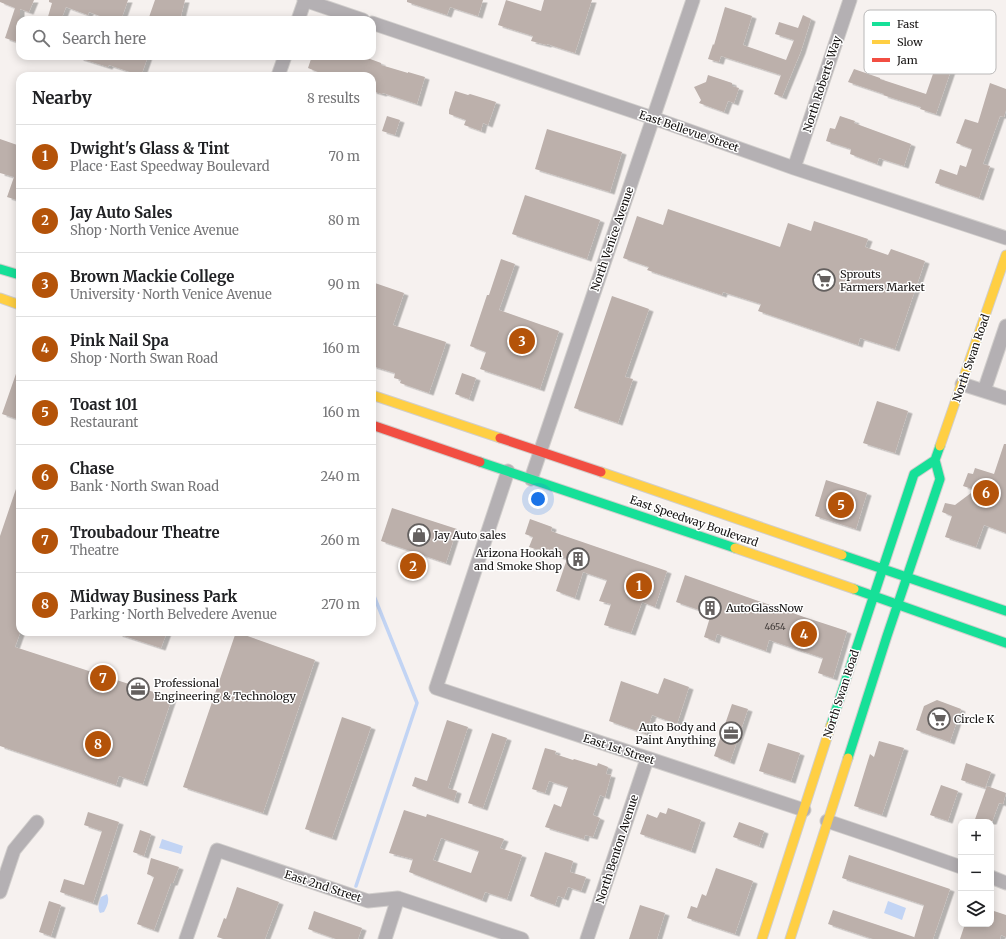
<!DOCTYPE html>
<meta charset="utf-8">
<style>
:root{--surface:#fff;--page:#f2f2f2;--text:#202124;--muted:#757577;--line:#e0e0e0;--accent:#b45309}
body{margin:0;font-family:Merriweather,serif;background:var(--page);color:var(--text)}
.controls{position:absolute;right:12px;bottom:12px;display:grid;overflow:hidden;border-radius:8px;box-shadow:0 2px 10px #0003}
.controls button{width:36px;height:36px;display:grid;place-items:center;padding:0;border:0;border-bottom:1px solid var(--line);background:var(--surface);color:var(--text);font:20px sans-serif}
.you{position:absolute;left:538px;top:499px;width:14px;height:14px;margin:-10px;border:3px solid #fff;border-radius:50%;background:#1a73e8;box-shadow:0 0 0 6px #1a73e833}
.badge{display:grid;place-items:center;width:26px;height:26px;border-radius:50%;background:var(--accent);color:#fff;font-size:13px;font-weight:700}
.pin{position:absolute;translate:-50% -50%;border:2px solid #fff;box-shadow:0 1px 4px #0006}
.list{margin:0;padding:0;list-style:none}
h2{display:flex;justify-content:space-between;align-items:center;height:52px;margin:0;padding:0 16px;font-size:17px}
h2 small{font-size:13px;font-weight:400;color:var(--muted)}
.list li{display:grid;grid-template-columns:26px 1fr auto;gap:12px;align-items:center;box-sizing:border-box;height:64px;padding:0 16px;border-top:1px solid var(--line)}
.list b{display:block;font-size:15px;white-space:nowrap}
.list p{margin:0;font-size:13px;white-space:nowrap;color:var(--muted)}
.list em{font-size:13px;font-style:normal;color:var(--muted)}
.icon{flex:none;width:22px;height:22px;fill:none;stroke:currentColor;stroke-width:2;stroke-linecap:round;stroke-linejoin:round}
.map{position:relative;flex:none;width:1006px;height:939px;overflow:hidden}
.search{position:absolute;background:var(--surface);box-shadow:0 2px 10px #0003;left:16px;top:16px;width:360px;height:44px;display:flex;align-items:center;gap:10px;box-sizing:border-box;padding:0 14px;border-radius:12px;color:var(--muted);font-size:15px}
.panel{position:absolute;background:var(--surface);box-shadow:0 2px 10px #0003;left:16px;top:72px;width:360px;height:564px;border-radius:12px}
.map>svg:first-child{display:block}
.water{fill:#c2d4f4}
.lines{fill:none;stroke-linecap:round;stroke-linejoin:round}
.stream{stroke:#c2d4f4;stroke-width:3.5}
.building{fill:#bcb0ab;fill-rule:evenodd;filter:url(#shadow)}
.street-casing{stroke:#d1cecc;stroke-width:15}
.fast-casing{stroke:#d1cecc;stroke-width:11}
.slow-casing{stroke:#d1cecc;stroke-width:11}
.jam-casing{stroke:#d1cecc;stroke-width:11}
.street{stroke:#b4b0b3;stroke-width:13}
.fast{stroke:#16e098;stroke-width:9}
.slow{stroke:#ffcf43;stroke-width:9}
.jam{stroke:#f24e42;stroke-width:9}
.labels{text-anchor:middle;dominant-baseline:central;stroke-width:3;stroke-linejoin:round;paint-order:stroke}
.number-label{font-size:9px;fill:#3f3a38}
.street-label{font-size:11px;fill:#151211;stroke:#fff}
.poi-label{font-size:11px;fill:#151211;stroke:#fff;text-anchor:start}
.key{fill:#fff;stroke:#b9b8b8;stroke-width:1}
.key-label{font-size:11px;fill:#151211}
</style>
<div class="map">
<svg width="1006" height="939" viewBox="0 0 1006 939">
<defs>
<filter id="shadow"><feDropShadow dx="4.5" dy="2.5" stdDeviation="0" flood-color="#0004"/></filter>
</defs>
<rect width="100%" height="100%" fill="#f6f1ef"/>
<!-- water -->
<path class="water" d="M162,839L183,846L181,854L159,848Z
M107,894C110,901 107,906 104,912L100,913C97,908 99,902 101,897Z
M888,901L906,908L902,920L884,913Z"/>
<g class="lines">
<!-- stream -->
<path class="stream" d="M356,886L417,703L372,591"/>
</g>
<!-- building -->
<path class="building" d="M0,0H34L29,12L20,9V43L5,38L15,8L0,2Z
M49,0H128L121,20H111L89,12L88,15L66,7L61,20H47L52,3L49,2Z
M155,0H185L180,20H148Z
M407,0H483L478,16L450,7L447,15L407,2Z
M506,0L541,11L544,0H592L575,53L547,44V45L531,41L533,36L498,25Z
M725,7L752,16L743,45L786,60L794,40L775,34L779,22L798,28L803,15L811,19L801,51L782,97L774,94L781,75L721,56L719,62L708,59L713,44L714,45Z
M872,14L944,40L945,39L960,44L936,114L920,109L921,107L883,95L884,94L848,82L854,69L880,78V79L926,94L934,71L940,53L867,28Z
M79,56H148L141,76H128L130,72L109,65L108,67L79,58Z
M312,56H362L381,63V65L408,73V72L425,77L417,104L383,93L382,94L372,91V76H328L308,68Z
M708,75L732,83V86L739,88L734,103L728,101L724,112L699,103L701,100L694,87L706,82Z
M990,83L1006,89V110L1004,117L1000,116L983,164L990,166L979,198L935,183L940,169L957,175L960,165L966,167L972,149L956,143L965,119L978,123Z
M455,91L468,95L470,94L496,102L488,125L483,123L481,131L464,125L466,120L449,114V110Z
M387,116L400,120L395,135L382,131Z
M840,116L855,121L854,123L911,144L904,166L879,158L877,164L850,154L851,149L826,141L830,128L835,129Z
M547,129L622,152L610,192L535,169Z
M0,139L20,146V201L7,197L14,177L0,173Z
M525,195L600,220L587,259L512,234Z
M668,209L780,247L788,223L811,231L814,221L868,239L865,247L888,255L891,249L925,261L895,349L860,338L858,345L758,311L761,304L723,292L722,295L647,270L649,267L623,258L637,216L663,225Z
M501,259L515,264L499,310L559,331L540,389L480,369L486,352L470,346L487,295H489Z
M372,282L404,293L393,325L446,342L444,349L429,393L400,383L401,380L394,378L395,373L372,366Z
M612,296L649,309L625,377L633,379L618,423L574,408Z
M18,368H20V420L2,414Z
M462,373L476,378L469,399L455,394Z
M877,401L908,411L895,453L863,443Z
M1004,444H1006V533L984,525L976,547L945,537L952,516L942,512L945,503L955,505L975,490L963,486L968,473L973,474L975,468L994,474Z
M826,480L867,493L856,529L815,516Z
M18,483H20V633L15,647L172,698L143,784L119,776L116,785L0,746V536Z
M392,508L457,529L446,563L381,541Z
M530,519L552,527L551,531L559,534L667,571L655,607L642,602L631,633L604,625L611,604L599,601L607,580L583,572L575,598L556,591L567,559L529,547L533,537L525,534Z
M685,575L804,617L847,631L833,678L818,673L823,658L769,640L766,651L717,634L715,641L704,637L711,614L676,602Z
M118,632H167L161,648L118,634Z
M236,632L315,660L263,813L183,787Z
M664,678L689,687L677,724L652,715L646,734L609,721L621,681L658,694Z
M937,700L961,709L950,742L916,730L924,706Z
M732,704L748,709L730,762L714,756Z
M342,717L371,727L332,838L305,829Z
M447,720L468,727L448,788L457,791L454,801L412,786L415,777L427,781Z
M492,733L507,738L483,808L468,803Z
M879,741L904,748L882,815L854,806L870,754L874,757Z
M768,743L800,753L791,781L759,771Z
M545,748L556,751L555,754L573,760L574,759L597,766L598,763L608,767L606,774L611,775L605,797L600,795L593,815L600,818L593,837L585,835L584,839L545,827L554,804L561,807L568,787L549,781L545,793L532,789Z
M966,763L991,772L985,788L961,780Z
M941,785L958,791L948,821L930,815Z
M987,786L1006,793L1003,804L999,803L992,822H974Z
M668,808L701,820L691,851L640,834L647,814L657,818L660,812L666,814Z
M404,810L426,817L427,814L504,839L500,848L522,855L507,899L485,892L482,900L409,872L413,859L389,853ZM441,838L479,851L471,873L433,860Z
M88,812L119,822L93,903L60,892L64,879L84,885L102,831L84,825Z
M739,822L764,831L759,846L733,837Z
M140,830L151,834L144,856L133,852Z
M545,852L573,861L570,872L586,877L581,891L568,887L564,898L558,896L555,905L530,896Z
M849,855L950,889L933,939H873L828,924L833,910L914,937V938L924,905L842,878Z
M151,858L179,867L173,883H171L154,930L137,924L154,877L147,874Z
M716,868L753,881L735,934L687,918L691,906L697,908L702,894L706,896Z
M237,887L279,902L265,939H224L217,937L224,918L226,919Z
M49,901L61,905L51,936L39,932Z
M640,905L665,913L657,939H629Z
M991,910L1006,915V937L1001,935L1000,939H960L965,924H991Z
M314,911L362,928L358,939H336L308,929Z"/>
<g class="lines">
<!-- street casing -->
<g class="street-casing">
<path id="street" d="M304,0L363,20
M298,20L305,0
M372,23L653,118L794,168L1006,238
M278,76L285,56
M794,168L850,0
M962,384L1006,398
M984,391L1006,326
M508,471L436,688L804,810
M531,479L693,0
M827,821L895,844L961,867
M991,877L1006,883
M0,892L14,850L37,822
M186,939L217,850L368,901L398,898L522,939
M385,939L398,898
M587,939L647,759"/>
</g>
<!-- fast casing -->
<g class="fast-casing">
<path id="fast" d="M0,269L20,275
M480,462L735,548
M842,555L1006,611
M854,589L1006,643
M831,725L914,474L935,460
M848,758L887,636L940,479L935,460L940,446"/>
</g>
<!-- slow casing -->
<g class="slow-casing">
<path id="slow" d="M0,298L20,305
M372,395L500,438
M940,446L1006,255
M601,472L842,555
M735,548L854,589
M762,939L831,725
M790,939L848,758"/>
</g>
<!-- jam casing -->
<g class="jam-casing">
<path id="jam" d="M372,425L480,462
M500,438L601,472"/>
</g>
<!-- street -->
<use href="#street" class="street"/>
<!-- fast -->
<use href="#fast" class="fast"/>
<!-- slow -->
<use href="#slow" class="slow"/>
<!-- jam -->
<use href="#jam" class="jam"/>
</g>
<!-- icons -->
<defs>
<g id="supermarket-ring" transform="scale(1.15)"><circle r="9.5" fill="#fff" stroke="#64605f" stroke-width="1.5"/><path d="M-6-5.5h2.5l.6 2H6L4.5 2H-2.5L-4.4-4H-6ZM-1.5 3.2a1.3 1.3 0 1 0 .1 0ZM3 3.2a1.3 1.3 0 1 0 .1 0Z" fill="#64605f"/></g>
<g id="shop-ring" transform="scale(1.15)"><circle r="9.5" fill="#fff" stroke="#64605f" stroke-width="1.5"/><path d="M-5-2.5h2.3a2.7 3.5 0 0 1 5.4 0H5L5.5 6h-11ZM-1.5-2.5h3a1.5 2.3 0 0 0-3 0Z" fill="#64605f"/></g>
<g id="building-ring" transform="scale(1.15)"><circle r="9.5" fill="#fff" stroke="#64605f" stroke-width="1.5"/><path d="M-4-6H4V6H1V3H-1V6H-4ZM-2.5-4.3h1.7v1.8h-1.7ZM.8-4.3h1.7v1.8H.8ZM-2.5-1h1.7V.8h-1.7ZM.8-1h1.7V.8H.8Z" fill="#64605f"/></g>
<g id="office-ring" transform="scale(1.15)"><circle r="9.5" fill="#fff" stroke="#64605f" stroke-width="1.5"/><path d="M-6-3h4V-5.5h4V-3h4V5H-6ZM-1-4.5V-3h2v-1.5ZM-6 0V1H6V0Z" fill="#64605f"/></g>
</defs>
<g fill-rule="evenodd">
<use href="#supermarket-ring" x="824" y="280"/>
<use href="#shop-ring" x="419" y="535"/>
<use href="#building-ring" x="578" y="559"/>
<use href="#building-ring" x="710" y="608"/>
<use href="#office-ring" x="138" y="689"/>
<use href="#supermarket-ring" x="939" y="719"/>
<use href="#office-ring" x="731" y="733"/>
</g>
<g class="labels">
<!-- number labels -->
<g class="number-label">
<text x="775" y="626">4654</text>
</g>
<!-- street labels -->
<g class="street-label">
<text transform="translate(822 84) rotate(-72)">North Roberts Way</text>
<text transform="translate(689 131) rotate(19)">East Bellevue Street</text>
<text transform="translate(612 239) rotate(-71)">North Venice Avenue</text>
<text transform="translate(971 358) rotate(-71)">North Swan Road</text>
<text transform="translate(694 521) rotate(19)">East Speedway Boulevard</text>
<text transform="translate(841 694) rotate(-72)">North Swan Road</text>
<text transform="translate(619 749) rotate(18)">East 1st Street</text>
<text transform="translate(617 849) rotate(-72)">North Benton Avenue</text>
<text transform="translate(323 886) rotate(18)">East 2nd Street</text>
</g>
<!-- poi labels -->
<g class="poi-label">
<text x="840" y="274">Sprouts<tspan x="840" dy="13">Farmers Market</tspan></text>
<text x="434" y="535">Jay Auto sales</text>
<text x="562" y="553" text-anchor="end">Arizona Hookah<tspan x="562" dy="13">and Smoke Shop</tspan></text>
<text x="726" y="608">AutoGlassNow</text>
<text x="154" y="683">Professional<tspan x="154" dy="13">Engineering &amp; Technology</tspan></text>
<text x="954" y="719">Circle K</text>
<text x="716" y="727" text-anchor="end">Auto Body and<tspan x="716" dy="13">Paint Anything</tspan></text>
</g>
</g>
<!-- legend -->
<rect x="864" y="10" width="132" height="64" rx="6" class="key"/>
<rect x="872" y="22" width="18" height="4" fill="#16e098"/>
<rect x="872" y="40" width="18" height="4" fill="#ffcf43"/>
<rect x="872" y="58" width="18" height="4" fill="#f24e42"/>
<g class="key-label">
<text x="897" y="28">Fast</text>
<text x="897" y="46">Slow</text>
<text x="897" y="64">Jam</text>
</g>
</svg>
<div class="controls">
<button>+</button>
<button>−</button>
<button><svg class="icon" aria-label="layers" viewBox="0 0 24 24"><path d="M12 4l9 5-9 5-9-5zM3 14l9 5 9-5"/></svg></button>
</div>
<div class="you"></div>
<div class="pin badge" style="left:639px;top:586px">1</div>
<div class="pin badge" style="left:413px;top:566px">2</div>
<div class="pin badge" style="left:522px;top:341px">3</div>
<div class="pin badge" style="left:804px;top:634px">4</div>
<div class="pin badge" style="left:841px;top:505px">5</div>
<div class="pin badge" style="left:986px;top:493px">6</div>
<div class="pin badge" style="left:103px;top:678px">7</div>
<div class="pin badge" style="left:98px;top:744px">8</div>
<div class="search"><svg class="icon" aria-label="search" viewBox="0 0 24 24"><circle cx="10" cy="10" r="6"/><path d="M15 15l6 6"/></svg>Search here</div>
<section class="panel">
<h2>Nearby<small>8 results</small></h2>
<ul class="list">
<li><span class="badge">1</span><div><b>Dwight's Glass &amp; Tint</b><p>Place · East Speedway Boulevard</p></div><em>70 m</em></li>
<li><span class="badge">2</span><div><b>Jay Auto Sales</b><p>Shop · North Venice Avenue</p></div><em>80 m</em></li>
<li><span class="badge">3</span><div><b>Brown Mackie College</b><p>University · North Venice Avenue</p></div><em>90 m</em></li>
<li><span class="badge">4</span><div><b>Pink Nail Spa</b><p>Shop · North Swan Road</p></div><em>160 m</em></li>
<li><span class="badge">5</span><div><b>Toast 101</b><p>Restaurant</p></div><em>160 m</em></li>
<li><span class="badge">6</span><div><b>Chase</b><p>Bank · North Swan Road</p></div><em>240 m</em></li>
<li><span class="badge">7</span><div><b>Troubadour Theatre</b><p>Theatre</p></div><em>260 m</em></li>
<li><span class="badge">8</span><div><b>Midway Business Park</b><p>Parking · North Belvedere Avenue</p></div><em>270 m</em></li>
</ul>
</section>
</div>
